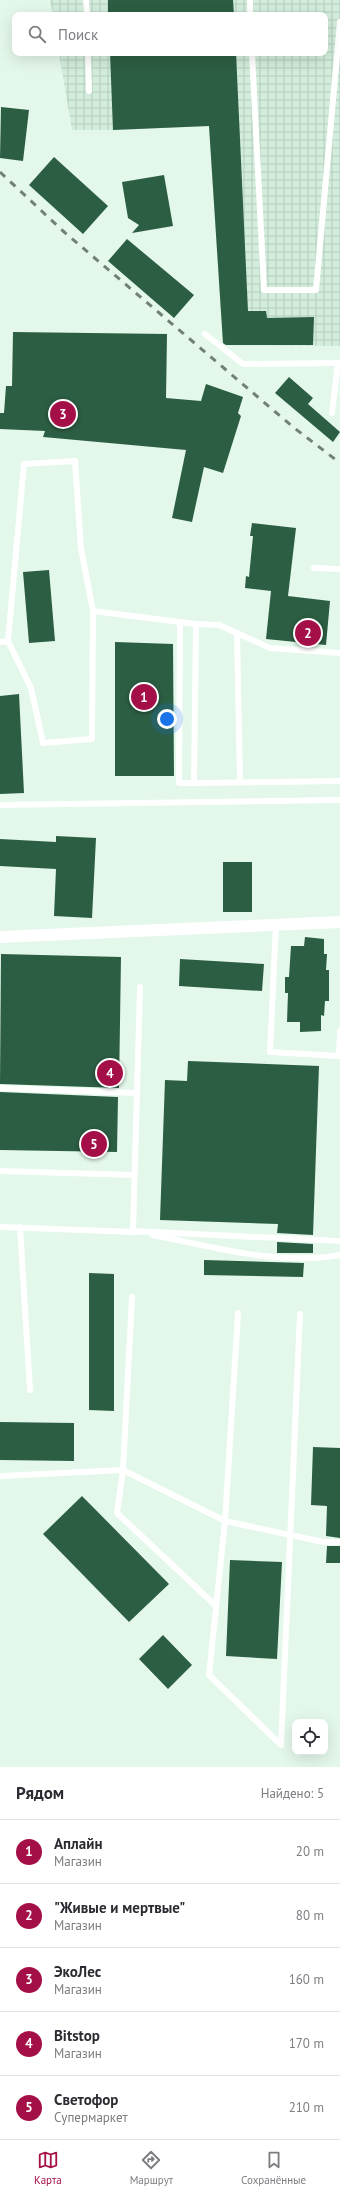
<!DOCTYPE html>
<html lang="ru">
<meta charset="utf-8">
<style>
:root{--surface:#fff;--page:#f7f7f7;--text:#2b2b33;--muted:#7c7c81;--line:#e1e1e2;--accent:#a50f48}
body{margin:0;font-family:"PT Sans",sans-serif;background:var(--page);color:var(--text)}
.controls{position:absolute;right:12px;bottom:12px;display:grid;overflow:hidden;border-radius:8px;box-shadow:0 4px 16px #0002}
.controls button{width:36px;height:36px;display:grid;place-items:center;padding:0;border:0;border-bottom:1px solid var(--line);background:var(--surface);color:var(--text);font:20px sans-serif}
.you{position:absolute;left:167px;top:719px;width:14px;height:14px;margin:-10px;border:3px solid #fff;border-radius:50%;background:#1a73e8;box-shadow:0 0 0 6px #1a73e833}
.badge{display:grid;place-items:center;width:26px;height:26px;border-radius:50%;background:var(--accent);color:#fff;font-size:13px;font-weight:700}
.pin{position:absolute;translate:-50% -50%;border:2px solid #fff;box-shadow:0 1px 4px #0006}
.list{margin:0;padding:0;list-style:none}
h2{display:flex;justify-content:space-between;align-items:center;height:52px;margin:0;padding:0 16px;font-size:17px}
h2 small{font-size:13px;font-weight:400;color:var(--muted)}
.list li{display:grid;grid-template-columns:26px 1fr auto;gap:12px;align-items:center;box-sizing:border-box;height:64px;padding:0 16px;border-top:1px solid var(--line)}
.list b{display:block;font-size:15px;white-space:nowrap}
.list p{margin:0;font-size:13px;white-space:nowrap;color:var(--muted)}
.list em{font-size:13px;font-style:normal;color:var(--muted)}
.icon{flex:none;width:22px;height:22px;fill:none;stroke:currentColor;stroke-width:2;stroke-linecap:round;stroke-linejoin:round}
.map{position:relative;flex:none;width:340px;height:1767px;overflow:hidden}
.search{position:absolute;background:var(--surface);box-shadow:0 4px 16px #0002;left:12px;right:12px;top:12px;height:44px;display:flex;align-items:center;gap:10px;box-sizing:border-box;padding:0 14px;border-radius:8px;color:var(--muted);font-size:15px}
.sheet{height:372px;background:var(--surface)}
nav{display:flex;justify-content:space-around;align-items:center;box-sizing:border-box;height:56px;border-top:1px solid var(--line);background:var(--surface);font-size:11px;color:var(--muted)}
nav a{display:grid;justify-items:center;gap:2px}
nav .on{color:var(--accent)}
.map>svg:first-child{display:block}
.industrial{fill:url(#industrial-grid)}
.building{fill:#2c5e43}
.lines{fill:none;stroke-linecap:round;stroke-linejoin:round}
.lane{stroke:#fff;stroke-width:6}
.street{stroke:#fff;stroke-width:12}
.rail{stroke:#727f77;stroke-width:3;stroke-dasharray:7 7;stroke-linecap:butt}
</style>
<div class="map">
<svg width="340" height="1767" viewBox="0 0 340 1767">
<defs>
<pattern id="industrial-grid" width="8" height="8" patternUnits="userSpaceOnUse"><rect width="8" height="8" fill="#d2eddc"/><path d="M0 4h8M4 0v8" fill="none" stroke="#b4ccbd"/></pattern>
</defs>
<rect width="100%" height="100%" fill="#e3f7ea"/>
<!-- industrial -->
<path class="industrial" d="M50,0H340V346L223,345L209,126L113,130H72L59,53H325V15H53Z"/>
<!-- building -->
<path class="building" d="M108,0H233L234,15H108Z
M110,53H236L248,311H266L267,318L314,317L313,345H226L223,343L209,126L113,130Z
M1,107L29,110L23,161L0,158Z
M54,157L108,206L83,234L29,185Z
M164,175L173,226L132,233L139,225L128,218L122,182Z
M127,239L194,295L174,318L108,261Z
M13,332L167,334L166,398L201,401L206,384L243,397L238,413L241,416L223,473L204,467L192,522L172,518L186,450L43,437L45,431L0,429V413H4L6,386H12Z
M289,377L313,398L308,404L340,432L333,442L275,393Z
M252,523L296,528L288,596L330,601L326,645L266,639L271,591L245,588L246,576L249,577L253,536H250Z
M49,570L55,641L29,643L23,572Z
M115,642L173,644L174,776H115Z
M19,694L24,793L0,794V696Z
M56,836L96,838L92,918L54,916L56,869L0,866V839L56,842Z
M223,862H252V912H223Z
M305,937L324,939V954H327L326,970H329V1001H325L324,1016L321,1015V1031L300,1032V1022H287L288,993H285V977H289L291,946H304Z
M1,954L121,957L119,1088L0,1084Z
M180,959L264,964L262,991L179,986Z
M188,1061L319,1066L313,1235L277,1233L278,1224L160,1220L165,1080L187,1081Z
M0,1092L118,1097L117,1152L0,1150Z
M277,1242L313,1244V1253H277Z
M204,1260L304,1263L303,1277L204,1275Z
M89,1273L114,1274V1411L89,1410Z
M0,1422L74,1423V1461L0,1460Z
M313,1447L340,1448V1538L326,1536L327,1506L311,1505Z
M82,1496L169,1584L129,1622L43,1534Z
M327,1546H340V1563H326Z
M230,1560L282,1562L277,1659L226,1656Z
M163,1635L192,1665L168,1689L139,1659Z"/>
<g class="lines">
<!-- lane -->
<path class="lane" d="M86,0L87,15
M250,0V15
M88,53L89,91
M252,53L264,290H316L340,22
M205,334L243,364L340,363
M332,413L338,363
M314,568L340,569
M180,622L179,783H194
M196,624L194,783L340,781
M237,633L240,782
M8,641L31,688L43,743L92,739L93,611
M0,642L8,641L24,464L75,461L81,548L93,611L196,624L219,625L270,648L340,653
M0,805L340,800
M276,924L270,1052L339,1056L340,1031
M140,987L133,1231L340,1241
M0,1088L137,1093
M0,1171L135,1175
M0,1227L136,1232
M20,1227L30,1390
M153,1235C214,1247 278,1266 340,1255
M132,1297L123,1470L117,1513L216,1606
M238,1313L225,1521L209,1675L281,1745L300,1314
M2,1476L123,1470L225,1521L323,1542H340"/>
<!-- street -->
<path class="street" d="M0,937L340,922"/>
<!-- rail -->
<path class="rail" d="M0,172L63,231L293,427L340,463"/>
</g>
</svg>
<div class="controls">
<button><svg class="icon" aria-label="locate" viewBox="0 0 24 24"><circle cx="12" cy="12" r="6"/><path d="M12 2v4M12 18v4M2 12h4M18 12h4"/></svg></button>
</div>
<div class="you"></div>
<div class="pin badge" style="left:144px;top:697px">1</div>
<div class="pin badge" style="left:308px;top:633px">2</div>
<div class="pin badge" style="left:63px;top:414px">3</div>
<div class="pin badge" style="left:110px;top:1073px">4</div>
<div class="pin badge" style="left:94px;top:1144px">5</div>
<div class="search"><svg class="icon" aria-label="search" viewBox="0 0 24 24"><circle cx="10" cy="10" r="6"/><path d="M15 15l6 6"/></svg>Поиск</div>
</div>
<section class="sheet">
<h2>Рядом<small>Найдено: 5</small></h2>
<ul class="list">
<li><span class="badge">1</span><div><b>Аплайн</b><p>Магазин</p></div><em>20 m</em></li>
<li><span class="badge">2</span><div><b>&quot;Живые и мертвые&quot;</b><p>Магазин</p></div><em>80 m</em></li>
<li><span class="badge">3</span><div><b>ЭкоЛес</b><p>Магазин</p></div><em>160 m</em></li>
<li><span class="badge">4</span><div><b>Bitstop</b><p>Магазин</p></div><em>170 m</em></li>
<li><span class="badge">5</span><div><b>Светофор</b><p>Супермаркет</p></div><em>210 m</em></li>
</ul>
</section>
<nav>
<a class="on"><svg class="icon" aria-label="map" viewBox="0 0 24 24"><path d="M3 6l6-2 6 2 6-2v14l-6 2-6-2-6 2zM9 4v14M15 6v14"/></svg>Карта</a>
<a><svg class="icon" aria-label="directions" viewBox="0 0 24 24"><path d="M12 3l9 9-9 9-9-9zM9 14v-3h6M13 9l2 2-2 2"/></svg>Маршрут</a>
<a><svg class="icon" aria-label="saved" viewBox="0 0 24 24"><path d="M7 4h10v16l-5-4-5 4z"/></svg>Сохранённые</a>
</nav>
